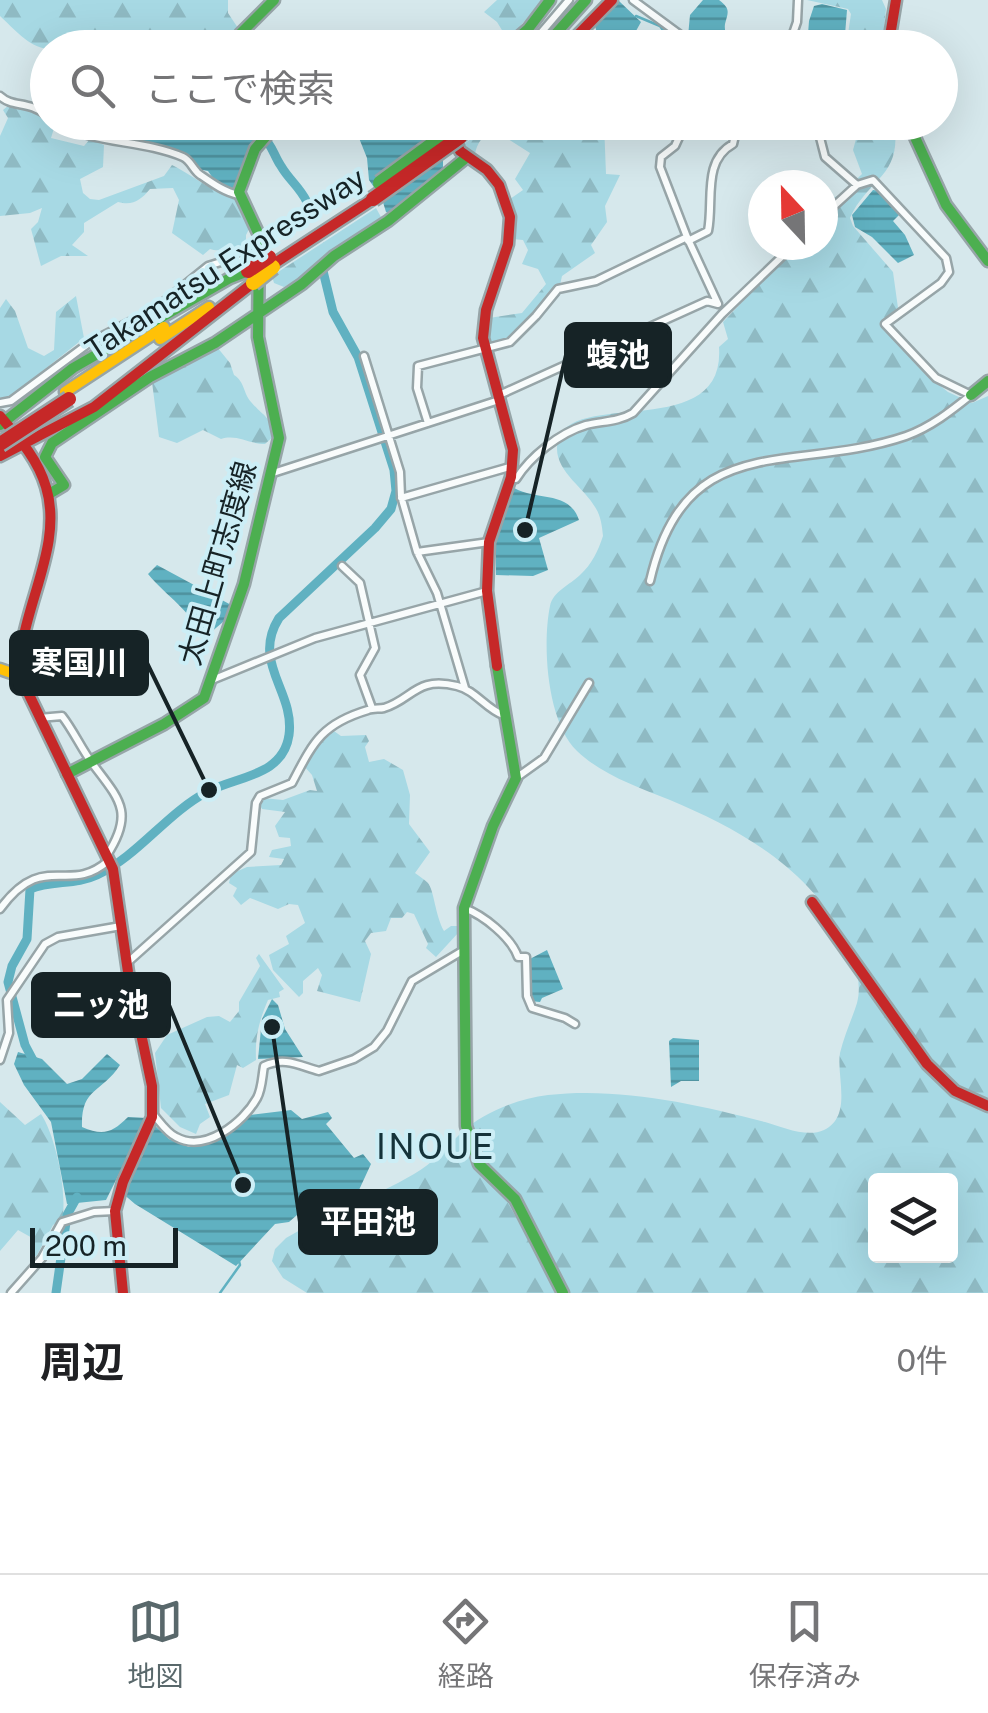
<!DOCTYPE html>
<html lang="ja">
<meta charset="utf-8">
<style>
:root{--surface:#fff;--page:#f6f6f6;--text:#202124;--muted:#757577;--line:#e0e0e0;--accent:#59686b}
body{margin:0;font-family:"Public Sans","Noto Sans JP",sans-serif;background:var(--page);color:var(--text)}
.controls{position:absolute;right:30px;bottom:30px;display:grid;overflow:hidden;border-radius:10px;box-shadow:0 10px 40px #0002}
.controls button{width:90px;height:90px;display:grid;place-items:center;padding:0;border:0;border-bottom:2px solid var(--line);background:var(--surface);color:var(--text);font:50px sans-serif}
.compass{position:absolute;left:748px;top:170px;width:90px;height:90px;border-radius:50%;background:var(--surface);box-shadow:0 10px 40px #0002;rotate:338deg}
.scale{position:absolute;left:30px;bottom:25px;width:148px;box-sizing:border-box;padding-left:10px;border:5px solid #162326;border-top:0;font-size:28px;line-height:35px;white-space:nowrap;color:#162326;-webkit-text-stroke:8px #cceef6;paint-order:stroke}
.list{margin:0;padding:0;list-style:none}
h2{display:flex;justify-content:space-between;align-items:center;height:130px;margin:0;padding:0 40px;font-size:42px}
h2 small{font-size:32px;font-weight:400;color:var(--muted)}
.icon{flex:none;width:55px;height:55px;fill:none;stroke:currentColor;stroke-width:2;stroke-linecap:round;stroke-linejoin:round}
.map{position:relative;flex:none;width:988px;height:1293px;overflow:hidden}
.search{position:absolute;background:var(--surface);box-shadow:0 10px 40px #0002;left:30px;right:30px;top:30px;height:110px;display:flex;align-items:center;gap:25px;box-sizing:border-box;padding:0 35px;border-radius:55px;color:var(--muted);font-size:38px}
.sheet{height:280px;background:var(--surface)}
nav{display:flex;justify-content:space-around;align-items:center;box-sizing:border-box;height:140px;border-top:2px solid var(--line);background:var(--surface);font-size:28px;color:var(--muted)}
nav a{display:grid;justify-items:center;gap:5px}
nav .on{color:var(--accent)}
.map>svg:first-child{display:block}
.forest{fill:url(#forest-firs);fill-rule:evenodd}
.water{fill:url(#water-rules)}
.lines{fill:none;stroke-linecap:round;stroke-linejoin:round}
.stream{stroke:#60b1c1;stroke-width:2.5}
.river{stroke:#60b1c1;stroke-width:9}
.street-casing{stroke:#97a5a8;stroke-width:11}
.fast-casing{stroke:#97a5a8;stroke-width:15}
.slow-casing{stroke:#97a5a8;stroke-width:15}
.jam-casing{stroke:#97a5a8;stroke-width:15}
.street{stroke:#f9fcfc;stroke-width:6}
.fast{stroke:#4caf50;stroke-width:10}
.slow{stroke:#ffc107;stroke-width:10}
.jam{stroke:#c62828;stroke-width:10}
.fast-bridge-casing{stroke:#97a5a8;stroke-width:19;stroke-linecap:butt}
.slow-bridge-casing{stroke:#97a5a8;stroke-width:19;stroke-linecap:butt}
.jam-bridge-casing{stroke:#97a5a8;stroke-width:19;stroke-linecap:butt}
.fast-bridge{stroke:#4caf50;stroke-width:14}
.slow-bridge{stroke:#ffc107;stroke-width:14}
.jam-bridge{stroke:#c62828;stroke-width:14}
.labels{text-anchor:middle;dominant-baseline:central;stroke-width:8;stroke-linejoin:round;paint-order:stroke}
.street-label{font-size:30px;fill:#162326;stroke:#cceef6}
.quarter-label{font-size:35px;letter-spacing:2.5px;fill:#15333a;stroke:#cceef6}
.leader{fill:none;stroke:#162326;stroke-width:4}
.callout-dot{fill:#162326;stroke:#cceef6;stroke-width:4}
.callout{fill:#162326;stroke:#162326;stroke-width:4}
.callout-label{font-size:32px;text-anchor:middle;font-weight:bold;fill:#fff}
</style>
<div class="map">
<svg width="988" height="1293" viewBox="0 0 988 1293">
<defs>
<pattern id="forest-firs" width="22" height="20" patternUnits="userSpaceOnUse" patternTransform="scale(2.5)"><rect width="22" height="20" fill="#a7d9e4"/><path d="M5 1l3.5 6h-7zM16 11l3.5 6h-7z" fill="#8fbac3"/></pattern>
<pattern id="water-rules" width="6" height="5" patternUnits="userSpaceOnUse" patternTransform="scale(2.5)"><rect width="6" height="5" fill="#60b1c1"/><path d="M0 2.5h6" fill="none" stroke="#4e909d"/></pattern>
</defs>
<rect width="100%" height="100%" fill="#d6e8ec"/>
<!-- forest -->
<path class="forest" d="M0,0H228V13L238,28L226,47L47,49C28,46 14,29 0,16Z
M497,0H543L508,40L497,22L484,12Z
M807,0H882L886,9L882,47H846L851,14L848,9Z
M9,105L28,106L47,119L48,122L55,125L51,138L84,146L90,139L104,145L103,167L80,179L83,193L90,199L99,200L164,176L172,165C196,177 214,194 240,199L252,223L246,235V249C234,246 220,253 210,249L203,255L172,233L179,200L173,188L150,189C141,200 133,206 118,202L84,223V232L72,245L88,256H61L41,266L31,229L38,222L42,208L30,213L0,216V136L8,118L3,110Z
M492,123H604L606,174L620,175L605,206L607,222L591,245L595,253L562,276L560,285C535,303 525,347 488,341L489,318L522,313L546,284L538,269L522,264L528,250L523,240L512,239L514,214L510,199L523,190L515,179L530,153L494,130C483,134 477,143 475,154L464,144Z
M831,123H894C903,177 868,178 850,218L853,226L893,272L898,308L883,320V326L932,379L948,392L972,403L988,396V1293H307L283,1278L272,1261L275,1249L286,1238C327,1214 373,1198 414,1174C433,1163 445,1149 460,1134C483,1112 517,1099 548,1095C620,1087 696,1104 765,1122C782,1127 807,1138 824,1130C853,1116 836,1076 840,1053C844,1036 852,1019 857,1003C863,980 853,957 843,937C809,868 739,829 670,800C638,787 602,775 577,751C547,722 542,645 550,606C553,591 570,585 580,575C592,564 598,551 603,536C602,526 601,516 595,507C585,489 557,472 557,449C557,382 726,448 719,347L728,339L723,322L797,245H823V203L841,194L862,174L853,150L856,139L854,131ZM876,1180H950V1256H876Z
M376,208L381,217C374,225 364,229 355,235C331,252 310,273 284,287L274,283L272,276Z
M76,296L84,338L5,401L0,399V308L6,299L15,311L28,348L44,356L54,350L56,312Z
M217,347L230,363L234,375C245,382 243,393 251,402C265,418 267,413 275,435L265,444C248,444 237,434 221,439L203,430L177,443L159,437L152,382Z
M331,729L341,736L366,735L369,741L365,747L369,762L384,759L403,770L410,795L409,824L430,852L415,873C419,876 424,879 428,883C434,890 435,915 444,931L451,926H459V932L436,957L426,948L428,944L414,914L407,912L402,918H391L386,931L371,933L365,941L371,954L360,1002L317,991L322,975L318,968L303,981V993L299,997L273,970L269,955L289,944L286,936L305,923L298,905L289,904L278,909L250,898L241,905L233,896L237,888L229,883L231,874L247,867L281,865L284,859L269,857L272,850L291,846L290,838L279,837L275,826L285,812L262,809L259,803L263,798L283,800L310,790L317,791L312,775L303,765L306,756Z
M259,954L284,989L279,992L280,997L268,1000C259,1021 255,1037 256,1060L243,1068L237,1065L229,1095L205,1104L210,1117L200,1124L196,1134L180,1127L161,1108L155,1053L167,1035L207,1017L219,1016L230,1022L239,1011V1002L260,966L256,958Z
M0,1102L25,1125L41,1114C55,1134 68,1194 62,1219L53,1225L36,1257L31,1250L34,1239L18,1230L0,1251Z"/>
<!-- water -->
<path class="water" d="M703,0H719C731,9 728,12 725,24C724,31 727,39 728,46L687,47L690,15Z
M619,1L641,22L627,47H601L595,26Z
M822,4L847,10L844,47H807L809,21L814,6Z
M126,122L247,123L266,131L260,142L255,143L234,194L217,184L208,171L197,169L184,154L175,159L131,136H119Z
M353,123H403L414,128L426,123L443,125V173L389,213L386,212L382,199L369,180L367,158Z
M873,190L880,191L899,215L893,221L905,235L914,255L898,263L872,237L855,227L852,215Z
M511,486C533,502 569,489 579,520L539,538L548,570L533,576L496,575V538Z
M157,565L233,606L230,616L203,639C191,610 167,597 148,574Z
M547,950L563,989L542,998L540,1002L530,1001L528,960Z
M272,999L278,1005L285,1029L303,1057L258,1059L262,1019Z
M673,1038L699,1040V1081H681L671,1087L669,1041Z
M18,1052L42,1059L67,1084L82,1079L107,1054L120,1065C101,1094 81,1087 82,1127C103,1136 112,1133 128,1117L147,1118L106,1200L67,1204L51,1122L24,1085L14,1064Z
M291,1110L302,1119L328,1112L332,1118L326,1124L354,1158L363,1154L371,1164L359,1190L342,1189L313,1201L289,1222L275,1224L236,1266L135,1204L121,1192L151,1122L169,1139L189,1147L226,1134L250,1115Z"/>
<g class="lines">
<!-- stream -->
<path class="stream" d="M636,16L660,26L667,36
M220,1293L240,1265L239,1261"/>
<!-- river -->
<path class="river" d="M262,136C272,144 274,156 281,166C289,180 299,186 307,202
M34,1062L25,1045L8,982L12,966L27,939L30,889C51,880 76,885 97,875C138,856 167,813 207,792C236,776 283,777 289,735C295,691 251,663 279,618L375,528L391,509L396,491L394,470L358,357L333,312L323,271
M56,1293L67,1215L77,1197"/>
<!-- street casing -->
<g class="street-casing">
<path id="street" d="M633,0L679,34L681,48
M528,48L569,0
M788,48L797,22L798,0
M0,96C13,108 28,100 48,116
M55,122C95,145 141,139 183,157C190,160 193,169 199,174C212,183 224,192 239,195
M686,122L675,146L661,157L660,167L687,237L718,304
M816,122L825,157L857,185
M688,241L708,231C714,201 702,161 733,144L738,122
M364,356L400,472L401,496L417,552L437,593L465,688
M497,396L707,301L718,304
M0,403L11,401L89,343L155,309L208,266L224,261L238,262L259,251
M428,423L417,388L418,366L510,342L536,316L558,289L596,281L687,237
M273,473L499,400
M511,477L516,479C530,457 559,433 586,425C602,421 618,422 633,413L722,314L794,245
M401,498L513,466
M417,552L489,542
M342,566L360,583L375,648L360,675L372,708
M650,581C686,426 792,475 906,436C931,427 951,411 971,395L936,378L885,324L941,283L949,272L946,258L873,180L857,185L823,216
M212,680L315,638L487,591
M39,718L62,716C73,730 81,748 92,763C119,799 135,812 107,855
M516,778L544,758L589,683
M464,908C483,915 511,937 518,957H526L527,996L532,1008L565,1018L575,1024
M0,909C44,849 68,896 108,861
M127,963L251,852L256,803L260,796L292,783C313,743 321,724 368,710C373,708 379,709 384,708C413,699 416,676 457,686C475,690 486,709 503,715
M0,1060L9,1033L7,1000L45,944L58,937L121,926
M153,1114C160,1122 167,1133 176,1137C205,1153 243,1123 257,1098C262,1089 262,1077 264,1066C285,1056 300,1066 319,1071L354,1059L374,1047L387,1031L412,981L464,950
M11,1293L42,1258L62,1222L94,1212L115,1211"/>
</g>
<!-- fast casing -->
<g class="fast-casing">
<path id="fast" d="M233,48L240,34L274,0
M506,48L528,29L550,0
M543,48L586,0
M908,122L946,205L988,261
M971,395L988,381
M0,425L73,368L230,278L248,271
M49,494L64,485L45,457L52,443L150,377L215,343L302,284L334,256L388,221L467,157
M497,666L516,778L493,826L464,908L466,1126L479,1164L515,1199L563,1293
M67,774L164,724L204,698L244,584L279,438L258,337L259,235L239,192L255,149L269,133L267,122"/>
</g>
<!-- slow casing -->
<g class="slow-casing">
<path id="slow" d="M160,339L209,307
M65,392L164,327
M0,669L20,676"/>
</g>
<!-- jam casing -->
<g class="jam-casing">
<path id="jam" d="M565,48L612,0
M888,48L896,0
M447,122L460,151L487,170L499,185L510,217L508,244L486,310L483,338L513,450L511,477L489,542L487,591L497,666
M460,137L478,122
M272,265L373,199
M0,416C18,437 38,459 46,487C65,549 17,613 20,676L113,869L128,972L152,1086V1117L123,1182L115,1211L123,1293
M0,456L94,407L253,283
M812,902L927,1064L955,1091L988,1106"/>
</g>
<!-- street -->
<use href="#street" class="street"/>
<!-- fast -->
<use href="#fast" class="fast"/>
<!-- slow -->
<use href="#slow" class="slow"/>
<!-- jam -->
<use href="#jam" class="jam"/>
<!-- fast-bridge casing -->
<g class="fast-bridge-casing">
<path id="fast-bridge" d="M380,183L453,129"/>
</g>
<!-- slow-bridge casing -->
<g class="slow-bridge-casing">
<path id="slow-bridge" d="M253,283L273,267"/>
</g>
<!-- jam-bridge casing -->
<g class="jam-bridge-casing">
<path id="jam-bridge" d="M373,199L460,137
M248,271L269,257
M0,444L69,399"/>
</g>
<!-- fast-bridge -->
<use href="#fast-bridge" class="fast-bridge"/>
<!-- slow-bridge -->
<use href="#slow-bridge" class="slow-bridge"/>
<!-- jam-bridge -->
<use href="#jam-bridge" class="jam-bridge"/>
</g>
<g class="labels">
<!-- street labels -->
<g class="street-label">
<text transform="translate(225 263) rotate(-33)">Takamatsu Expressway</text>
<text transform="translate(217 563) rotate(-74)">太田上町志度線</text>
</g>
<!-- quarter labels -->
<g class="quarter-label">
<text x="436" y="1146">INOUE</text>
</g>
</g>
<!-- callouts -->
<path class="leader" d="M525 530L566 355M209 790L147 663M243 1185L169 1005M272 1027L300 1222"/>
<g class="callout-dot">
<circle cx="525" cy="530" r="10"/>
<circle cx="209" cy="790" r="10"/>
<circle cx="243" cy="1185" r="10"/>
<circle cx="272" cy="1027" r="10"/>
</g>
<g class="callout">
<rect x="566" y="324" width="104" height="62" rx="10"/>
<rect x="11" y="632" width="136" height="62" rx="10"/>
<rect x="33" y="974" width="136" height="62" rx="10"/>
<rect x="300" y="1191" width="136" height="62" rx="10"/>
</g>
<g class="callout-label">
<text x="618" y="366">蝮池</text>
<text x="79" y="674">寒国川</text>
<text x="101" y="1016">二ッ池</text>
<text x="368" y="1233">平田池</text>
</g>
</svg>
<div class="controls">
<button><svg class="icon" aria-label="layers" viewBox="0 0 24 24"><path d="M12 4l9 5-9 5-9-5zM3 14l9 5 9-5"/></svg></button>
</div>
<svg class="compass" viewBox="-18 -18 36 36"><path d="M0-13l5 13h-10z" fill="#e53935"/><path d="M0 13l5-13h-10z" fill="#757577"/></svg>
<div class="scale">200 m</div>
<div class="search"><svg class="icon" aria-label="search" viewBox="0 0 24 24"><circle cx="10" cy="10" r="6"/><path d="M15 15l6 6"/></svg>ここで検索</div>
</div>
<section class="sheet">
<h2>周辺<small>0件</small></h2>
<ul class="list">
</ul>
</section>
<nav>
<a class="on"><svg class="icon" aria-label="map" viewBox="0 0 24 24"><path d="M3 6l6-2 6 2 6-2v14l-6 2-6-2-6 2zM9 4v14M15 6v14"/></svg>地図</a>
<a><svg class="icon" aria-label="directions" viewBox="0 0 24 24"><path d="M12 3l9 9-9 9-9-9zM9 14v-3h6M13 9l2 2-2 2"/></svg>経路</a>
<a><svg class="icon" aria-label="saved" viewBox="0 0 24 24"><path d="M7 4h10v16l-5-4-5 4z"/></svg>保存済み</a>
</nav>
